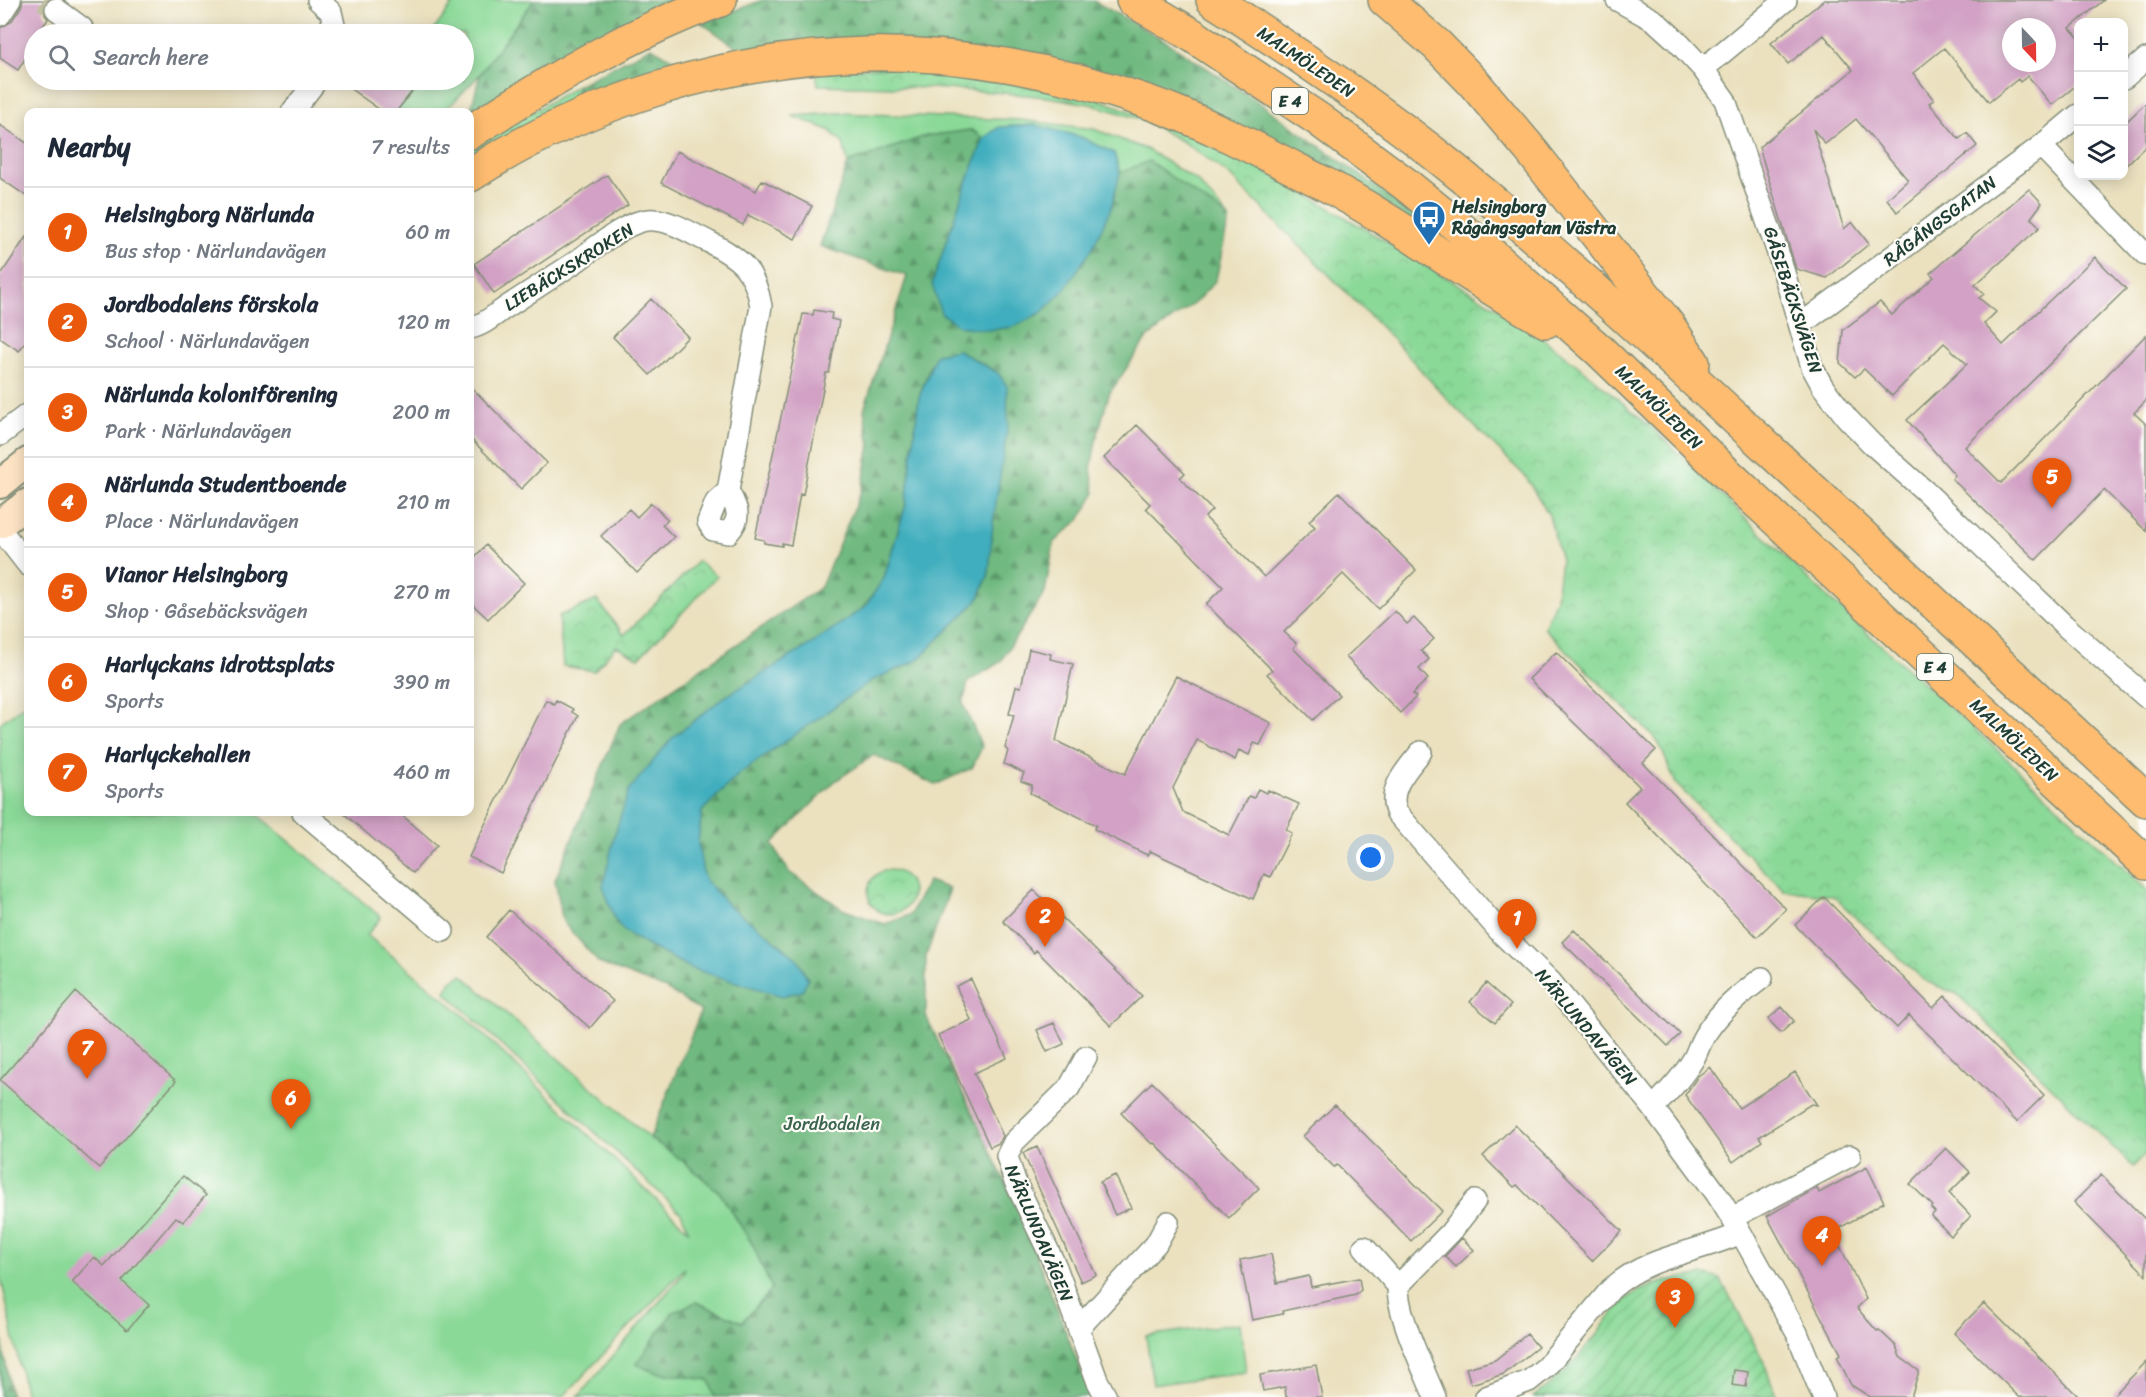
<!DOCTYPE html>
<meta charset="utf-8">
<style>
:root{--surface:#fff;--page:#f6f6f7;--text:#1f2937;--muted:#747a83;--line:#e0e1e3;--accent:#ea580c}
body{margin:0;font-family:Sriracha,sans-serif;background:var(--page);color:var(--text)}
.controls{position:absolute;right:18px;top:18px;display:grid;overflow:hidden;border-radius:12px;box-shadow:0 3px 15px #0003}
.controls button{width:54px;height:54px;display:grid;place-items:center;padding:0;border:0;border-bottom:2px solid var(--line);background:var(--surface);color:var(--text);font:30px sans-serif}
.compass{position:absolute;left:2002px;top:18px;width:54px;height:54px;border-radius:50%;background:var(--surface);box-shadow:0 3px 15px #0003;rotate:158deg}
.you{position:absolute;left:1371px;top:858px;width:21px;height:21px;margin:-15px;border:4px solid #fff;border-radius:50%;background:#1a73e8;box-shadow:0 0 0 9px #1a73e833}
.badge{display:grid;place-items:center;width:39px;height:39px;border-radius:50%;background:var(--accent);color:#fff;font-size:20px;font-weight:700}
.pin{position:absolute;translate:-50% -50px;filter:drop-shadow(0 2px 3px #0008)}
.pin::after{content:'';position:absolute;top:32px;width:21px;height:18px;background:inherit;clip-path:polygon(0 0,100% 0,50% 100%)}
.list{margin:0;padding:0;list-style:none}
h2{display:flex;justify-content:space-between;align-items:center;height:78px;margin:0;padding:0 24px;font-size:26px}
h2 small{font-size:20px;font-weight:400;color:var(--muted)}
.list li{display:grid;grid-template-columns:39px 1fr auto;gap:18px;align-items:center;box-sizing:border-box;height:90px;padding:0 24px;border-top:2px solid var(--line)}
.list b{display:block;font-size:22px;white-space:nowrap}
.list p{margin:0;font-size:20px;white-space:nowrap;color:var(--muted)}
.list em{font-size:20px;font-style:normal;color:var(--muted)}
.icon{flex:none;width:33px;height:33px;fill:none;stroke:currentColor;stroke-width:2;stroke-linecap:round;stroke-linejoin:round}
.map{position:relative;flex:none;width:2146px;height:1397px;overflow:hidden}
.search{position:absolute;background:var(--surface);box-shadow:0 3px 15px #0003;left:24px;top:24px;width:450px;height:66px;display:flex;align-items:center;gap:15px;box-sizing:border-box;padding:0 21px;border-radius:33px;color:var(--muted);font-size:22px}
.panel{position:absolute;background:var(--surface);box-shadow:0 3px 15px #0003;left:24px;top:108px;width:450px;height:708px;border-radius:12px}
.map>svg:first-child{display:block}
.grass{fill:#8ad997;stroke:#548b66;stroke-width:1.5}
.forest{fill:url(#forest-firs);stroke:#477b5a;stroke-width:1.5;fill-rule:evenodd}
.park{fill:url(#park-crowns);stroke:#548b66;stroke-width:1.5}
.garden{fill:url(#garden-furrows);stroke:#548b66;stroke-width:1.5}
.water{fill:#41aebe;stroke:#307679;stroke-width:1.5}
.building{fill:#d2a1c5;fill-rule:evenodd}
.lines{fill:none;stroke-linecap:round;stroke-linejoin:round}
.street-tunnel{stroke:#c2c0a3;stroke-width:21;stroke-dasharray:21 10;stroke-linecap:butt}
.street-casing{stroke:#858f7a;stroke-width:24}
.secondary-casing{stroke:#858f7a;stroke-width:32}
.highway-casing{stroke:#858f7a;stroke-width:36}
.street{stroke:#fff;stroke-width:21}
.secondary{stroke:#fee4c5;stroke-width:28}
.highway{stroke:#fdbc6f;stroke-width:33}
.labels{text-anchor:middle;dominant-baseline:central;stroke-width:4.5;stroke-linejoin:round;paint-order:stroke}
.shield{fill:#fdfcf7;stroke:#62766e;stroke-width:1.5}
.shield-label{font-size:16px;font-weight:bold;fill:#1f3d34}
.street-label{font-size:18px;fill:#1f3d34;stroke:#fdfcf7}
.poi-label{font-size:18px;font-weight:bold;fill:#1f3d34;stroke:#fdfcf7;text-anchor:start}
.park-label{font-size:18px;fill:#3a644d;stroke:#fdfcf7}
</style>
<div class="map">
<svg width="2146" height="1397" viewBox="0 0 2146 1397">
<defs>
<pattern id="forest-firs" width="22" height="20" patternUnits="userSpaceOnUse" patternTransform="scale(1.5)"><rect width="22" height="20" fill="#6fb980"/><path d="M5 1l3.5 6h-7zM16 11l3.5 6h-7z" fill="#5b986a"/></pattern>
<pattern id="park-crowns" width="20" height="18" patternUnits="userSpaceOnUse" patternTransform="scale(1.5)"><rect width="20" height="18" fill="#8ad997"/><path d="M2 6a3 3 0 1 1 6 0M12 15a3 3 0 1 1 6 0" fill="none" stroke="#77bb83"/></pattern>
<pattern id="garden-furrows" width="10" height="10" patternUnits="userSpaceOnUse" patternTransform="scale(1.5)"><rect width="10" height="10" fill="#8ad997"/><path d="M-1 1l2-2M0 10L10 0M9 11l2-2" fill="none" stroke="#77bb83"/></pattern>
</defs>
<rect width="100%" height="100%" fill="#fdfcf7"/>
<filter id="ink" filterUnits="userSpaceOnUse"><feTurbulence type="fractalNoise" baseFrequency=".0167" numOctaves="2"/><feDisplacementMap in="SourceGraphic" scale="12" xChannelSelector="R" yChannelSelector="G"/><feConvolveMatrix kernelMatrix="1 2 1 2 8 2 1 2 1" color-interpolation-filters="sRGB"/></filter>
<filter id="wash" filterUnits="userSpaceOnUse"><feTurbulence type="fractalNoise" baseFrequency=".008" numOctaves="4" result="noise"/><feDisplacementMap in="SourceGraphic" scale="24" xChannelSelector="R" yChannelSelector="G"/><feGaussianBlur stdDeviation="1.35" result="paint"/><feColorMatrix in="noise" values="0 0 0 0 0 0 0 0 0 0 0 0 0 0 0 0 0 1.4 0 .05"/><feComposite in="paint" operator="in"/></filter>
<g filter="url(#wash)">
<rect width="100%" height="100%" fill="#ebe1bf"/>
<!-- grass -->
<path class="grass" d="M446,0H534L480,74L444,112H396L417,84V80H464V34H431L452,5Z
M578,85L575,107L470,163V149Z
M841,113L1021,120L1094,129L1148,150L1197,181L1229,218L1149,161L1120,173L1114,153L1081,137L1035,125L999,127L984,138L971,130L926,136L848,163L843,143L829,130L792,116Z
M28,702V812H254L381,917L367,935L459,1011L689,1231L681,1213L445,992L451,981L462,975L650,1138L683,1161L720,1193L753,1245L772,1289L742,1322L696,1302L654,1372L709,1380L715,1397H578L683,1274L685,1268L563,1397H26L0,1273V723Z
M1240,1323L1246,1372L1153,1385L1146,1336Z"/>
<!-- forest -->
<path class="forest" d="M534,0H677L470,114L480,74Z
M763,0H1092L1164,40L1254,99L1396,201L1459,253L1147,92L744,53L702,23Z
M651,47L690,69L575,107L578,85Z
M971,130L984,138L960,201L932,284L988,330L1013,327L1041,313L1111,208L1120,173L1149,161L1229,218L1216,280L1197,301L1147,338L1109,394L1096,440L1091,469L1095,493L1081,518L1054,543L1045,592L1000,662L968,682L963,704L982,747L972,768L935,785L874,755L834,782L772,844L789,872L844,910L885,924L910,915L928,881L950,889L926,956V1016L1019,1211L1091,1397H715L709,1380L654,1372L636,1364L673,1312L696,1302L742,1322L772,1289L753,1245L720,1193L683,1161L650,1138L701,1011L666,989L599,963L563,922L555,880L620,724L821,587L862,489L870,445L864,410L907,276L820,246L848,163L926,136ZM958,350L998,373L989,573L978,600L916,661L871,681L739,774L702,811L698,842L703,879L730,907L765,932L796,958L715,975L693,969L648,946L672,738L723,698L811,644L865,607L884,578L906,504L919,397L931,364Z
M0,1325L11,1397H0Z"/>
<!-- park -->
<path class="park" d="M930,66L1080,92L1210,142L1291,185L1523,323L1586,372L1650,426L1825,595L1992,745L2146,889V1153L2133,1167L1957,994L1925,981L1833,896L1784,890L1676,784L1658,741L1544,628L1556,599L1561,560L1549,515L1526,477L1450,402L1389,335L1228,174L1185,143L1143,120L1090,104L1047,97L993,92L930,88L818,85L816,70Z
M698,561L717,576L639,658L616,646L594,671L563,666L559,616L597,600L624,635Z
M868 892a22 22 0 1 1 44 0a22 22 0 1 1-44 0Z"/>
<!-- garden -->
<path class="garden" d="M1706,1275L1720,1279L1726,1289L1763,1360L1777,1397H1533C1557,1380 1577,1360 1595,1337C1605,1324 1612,1311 1624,1301C1644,1284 1681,1276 1706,1275Z"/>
<!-- water -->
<path class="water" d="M1035,125L1081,137L1114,153L1120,173L1111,208L1092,249L1064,290L1041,313L1013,327L988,330L959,326L941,313L932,284L960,201L984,138L999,127Z
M958,350L998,373L1007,386L1008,424L993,522L989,573L978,600L916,661L871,681L739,774L702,811L698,842L704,879L730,907L765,932L796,958L808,979L802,991L782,996L693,969L648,946L624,931L615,920L603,886L614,837L629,790L672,738L723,698L811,644L865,607L884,578L906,504L919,397L936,354Z"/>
<g id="blocks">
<!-- building -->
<path class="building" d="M23,0H47L43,8L45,15L48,19L38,34H34V45L18,70L0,58V28L11,22L21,7Z
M1824,0H2104L2070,28L2079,38V83L2052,105L2028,76L2020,82L2018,79L1989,102L1944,48L1913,73L1934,100L1929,103L1959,139L1967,133L1977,146L1897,212L1887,199L1908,180L1856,119L1825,144L1813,129L1844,229L1852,222L1869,244L1827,278L1796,269L1759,147L1853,70L1824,35L1788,64L1771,43ZM2011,27H2047V63H2011Z
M338,80H421L396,112H383Z
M2146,103V146L2124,167V124Z
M0,125L28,144V197L0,178Z
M677,151L756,191L762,180L812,206L795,239L748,215L743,225L661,183Z
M607,175L628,205L494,294L474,264Z
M2029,189L2042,203L2031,218L2040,227L1975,285L1984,294L1979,298L1996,312L1984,324L2003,345L2095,257L2126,289L1965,447L2001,483L2146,335V401L2134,413L2146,424V531L2104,490L2036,560L1952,479L1955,475L1907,420L1967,364L1944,343L1892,396L1864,369L1855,377L1840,363L1843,330L1880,302L1892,315L1934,277L1930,273Z
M28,234V338L19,351L0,338V276Z
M651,299L688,337L650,375L613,337Z
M814,310L832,313L831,319L839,321L829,373H826L803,495L800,494L791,545L782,543V546L764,543V540L755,538L803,314L813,315Z
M470,386L547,463L521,489L470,438Z
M1137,425L1185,473L1180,478L1212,510L1205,517L1264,577L1315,527L1309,521L1339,492L1416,570L1378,609L1343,574L1284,632L1297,644L1293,648L1339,695L1313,720L1267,674L1272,670L1206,604L1223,587L1146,508L1150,504L1104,458Z
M651,503L668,520L662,525L674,537L637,573L601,536L629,509L637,517Z
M486,545L524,583L488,619L470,602V562Z
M1395,611L1407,624L1414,618L1434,639L1421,651L1429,659L1419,669L1428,679L1412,694L1416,697L1400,713L1346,657Z
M1029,649L1051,654L1050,659L1073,664L1056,741L1125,774L1176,676L1271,723L1260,745L1254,743L1249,755L1239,750L1235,760L1197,740L1173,788L1183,812L1229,835L1249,796L1254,798L1258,789L1266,793L1268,790L1299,804L1286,830L1292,833L1270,877L1264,874L1253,899L1150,851L1147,855L1094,829L1096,825L1030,793L1032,785L1021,781L1024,773L1004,764L1008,751L1005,748L1014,715L1009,714L1016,686L1021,687Z
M1556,652L1656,750L1643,763L1786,909L1757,937L1625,802L1640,787L1529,679Z
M546,700L554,704L556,700L573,709L572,712L578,716L501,873L469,857Z
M342,812H398L437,845L413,873Z
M1034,890L1142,996L1111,1026L1036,950L1034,953L1003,921Z
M1824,897L1933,1008L1945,996L2044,1095L2017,1122L1909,1015L1897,1028L1795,925Z
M509,910L613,1001L590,1028L486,937Z
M1574,930L1680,1034L1668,1046L1562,942Z
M971,979L1007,1058L974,1073L1003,1136L999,1143L990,1147L938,1035L971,1020L956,986Z
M1486,983L1511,1005L1495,1023L1470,1002Z
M76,992L176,1081L99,1168L0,1080Z
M1782,1007L1794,1021L1781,1033L1768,1019Z
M1054,1023L1064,1044L1047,1052L1037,1030Z
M1710,1067L1739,1108L1795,1072L1817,1105L1811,1104L1759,1137L1762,1141L1733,1162L1685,1095L1698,1076Z
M1152,1082L1259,1188L1229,1218L1154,1143L1152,1144L1121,1113Z
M1335,1105L1442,1211L1411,1241L1337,1165L1334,1167L1303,1136Z
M1515,1125L1622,1231L1592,1261L1517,1185L1514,1187L1483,1156Z
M1037,1147L1096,1275L1081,1282L1023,1153Z
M1946,1148L1970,1172L1949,1193L1971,1216L1951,1236L1931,1216L1935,1212L1931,1208L1933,1206L1910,1184Z
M1867,1167L1884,1202L1833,1232L1866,1299L1857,1308L1877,1331L1879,1330L1896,1346L1900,1357L1919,1371L1911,1397H1870L1851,1385L1837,1356L1841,1354L1767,1216L1817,1188L1819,1193Z
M1115,1175L1131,1208L1115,1215L1100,1182Z
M2101,1175L2146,1220V1275L2074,1202Z
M183,1176L206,1195L183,1222L176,1217L122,1281L149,1305L127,1330L72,1282L94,1257L104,1266Z
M1462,1238L1474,1250L1456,1267L1445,1256Z
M1271,1254L1277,1283L1309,1276L1311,1287L1359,1278L1361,1290L1356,1295L1282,1311L1283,1314L1252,1320L1240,1260Z
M1984,1303L2079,1397H2019L1954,1333Z
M1527,1334L1538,1347L1504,1374L1471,1384L1466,1368L1495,1360Z
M2146,1362V1397H2112Z
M1316,1365L1322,1397H1286L1285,1387L1263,1391L1260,1375Z
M1734,1370L1748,1372L1746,1387L1732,1385Z"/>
</g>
</g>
<g filter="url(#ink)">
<use href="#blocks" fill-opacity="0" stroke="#858f7a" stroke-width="1.5"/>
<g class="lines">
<!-- street-tunnel -->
<path class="street-tunnel" d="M43,0L56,9"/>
<!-- street casing -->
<g class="street-casing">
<path id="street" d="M318,0L331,12L336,34
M1617,0L1655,21L1677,41L1703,69L1725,100L1779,256L1812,367L1823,387L1847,418L1872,444L1926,492L2064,625L2146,697
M56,9L82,28
M0,15L10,0
M1703,69L1786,0
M2124,78L2146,59
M292,112L317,80
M2041,146L2146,255
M1800,325L2041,146L2078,115
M470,328C482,326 495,315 505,308C528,293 551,278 574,263C593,250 630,217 654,220C673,221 692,234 709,242C740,258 755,270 761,306L728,491C737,508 743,517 728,533L713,530L708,522L716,502L728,491
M0,435L28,414
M0,529L28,565
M1421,752C1407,769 1386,791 1397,813L1501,933L1551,982L1653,1108L1716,1193L1741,1233L1797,1333L1823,1397
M303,812L443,931
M1086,1057L1069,1088L1014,1142L1007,1156L1014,1179L1056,1267L1097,1380L1106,1397
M1653,1108C1668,1092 1683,1077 1694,1058C1698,1050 1701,1040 1706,1033C1721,1010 1741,994 1762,978
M1732,1218L1850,1156
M1364,1247L1398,1286
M1079,1328L1156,1244L1168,1222
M1435,1397C1423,1368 1397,1314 1398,1286L1450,1233L1475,1201
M1486,1397L1529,1381L1546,1367L1611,1289C1649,1255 1697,1253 1741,1233"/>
</g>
<!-- secondary casing -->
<g class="secondary-casing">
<path id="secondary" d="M0,484L28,462
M0,524L28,503"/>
</g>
<!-- highway casing -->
<g class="highway-casing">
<path id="highway" d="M1133,0L1192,35L1318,119L1404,183L1483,247L1600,351L1724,471L2146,863
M1213,0C1295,52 1376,106 1451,167C1568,262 1678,365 1788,467C1907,578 2027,689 2146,800
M1385,0L1437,45L1473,82L1529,148L1668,325L1693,363
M470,132C548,82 632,32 720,0
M470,175C585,101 729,57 867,54C961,52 1059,71 1148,102C1208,123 1266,154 1323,183C1401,224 1470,279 1546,321"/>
</g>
<!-- street -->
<use href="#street" class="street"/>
<!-- secondary -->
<use href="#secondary" class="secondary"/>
<!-- highway -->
<use href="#highway" class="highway"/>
</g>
</g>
<!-- icons -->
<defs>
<g id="bus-pin" transform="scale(1.725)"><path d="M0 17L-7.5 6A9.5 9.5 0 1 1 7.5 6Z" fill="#1f6fb2" stroke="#fdfcf7"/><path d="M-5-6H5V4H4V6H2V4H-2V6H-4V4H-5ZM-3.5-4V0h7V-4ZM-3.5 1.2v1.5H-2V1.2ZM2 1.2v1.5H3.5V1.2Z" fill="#fff"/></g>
</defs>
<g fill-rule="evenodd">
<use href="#bus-pin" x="1429" y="217"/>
</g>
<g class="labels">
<!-- shield labels -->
<g class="shield">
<rect x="1272" y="88" width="36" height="26" rx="4.5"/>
<rect x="1917" y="654" width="36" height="26" rx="4.5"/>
</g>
<g class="shield-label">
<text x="1290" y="101">E 4</text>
<text x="1935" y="667">E 4</text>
</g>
<!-- street labels -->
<g class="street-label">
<text transform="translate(1306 62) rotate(34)">MALMÖLEDEN</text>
<text transform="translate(1940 221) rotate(-37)">RÅGÅNGSGATAN</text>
<text transform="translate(569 267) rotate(-32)">LIEBÄCKSKROKEN</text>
<text transform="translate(1793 300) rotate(72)">GÅSEBÄCKSVÄGEN</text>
<text transform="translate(1659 407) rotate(44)">MALMÖLEDEN</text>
<text transform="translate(2014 740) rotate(43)">MALMÖLEDEN</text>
<text transform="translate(1586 1027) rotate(50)">NÄRLUNDAVÄGEN</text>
<text transform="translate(1039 1233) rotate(67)">NÄRLUNDAVÄGEN</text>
</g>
<!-- poi labels -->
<g class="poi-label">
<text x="1452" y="207">Helsingborg<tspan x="1452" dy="21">Rågångsgatan Västra</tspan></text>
</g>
<!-- park labels -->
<g class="park-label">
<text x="832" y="1124">Jordbodalen</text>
</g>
</g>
</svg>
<div class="controls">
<button>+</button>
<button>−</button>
<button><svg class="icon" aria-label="layers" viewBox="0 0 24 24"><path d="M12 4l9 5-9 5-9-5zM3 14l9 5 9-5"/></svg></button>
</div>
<svg class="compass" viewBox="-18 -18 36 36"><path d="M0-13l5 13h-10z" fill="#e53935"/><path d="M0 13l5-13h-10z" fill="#747a83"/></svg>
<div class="you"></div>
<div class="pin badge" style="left:1517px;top:949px">1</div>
<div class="pin badge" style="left:1045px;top:947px">2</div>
<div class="pin badge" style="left:1675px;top:1328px">3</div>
<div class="pin badge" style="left:1822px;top:1266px">4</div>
<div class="pin badge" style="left:2052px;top:508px">5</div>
<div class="pin badge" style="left:291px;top:1129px">6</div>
<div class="pin badge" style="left:87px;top:1079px">7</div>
<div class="search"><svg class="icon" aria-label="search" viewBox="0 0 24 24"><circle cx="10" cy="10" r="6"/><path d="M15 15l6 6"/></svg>Search here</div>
<section class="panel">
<h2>Nearby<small>7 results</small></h2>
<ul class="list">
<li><span class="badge">1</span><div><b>Helsingborg Närlunda</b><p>Bus stop · Närlundavägen</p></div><em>60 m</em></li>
<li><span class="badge">2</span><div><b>Jordbodalens förskola</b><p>School · Närlundavägen</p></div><em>120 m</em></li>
<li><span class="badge">3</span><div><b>Närlunda koloniförening</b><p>Park · Närlundavägen</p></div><em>200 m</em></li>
<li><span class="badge">4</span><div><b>Närlunda Studentboende</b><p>Place · Närlundavägen</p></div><em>210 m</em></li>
<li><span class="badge">5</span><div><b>Vianor Helsingborg</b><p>Shop · Gåsebäcksvägen</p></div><em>270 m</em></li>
<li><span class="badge">6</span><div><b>Harlyckans idrottsplats</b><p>Sports</p></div><em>390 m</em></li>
<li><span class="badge">7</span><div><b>Harlyckehallen</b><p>Sports</p></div><em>460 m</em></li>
</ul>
</section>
</div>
